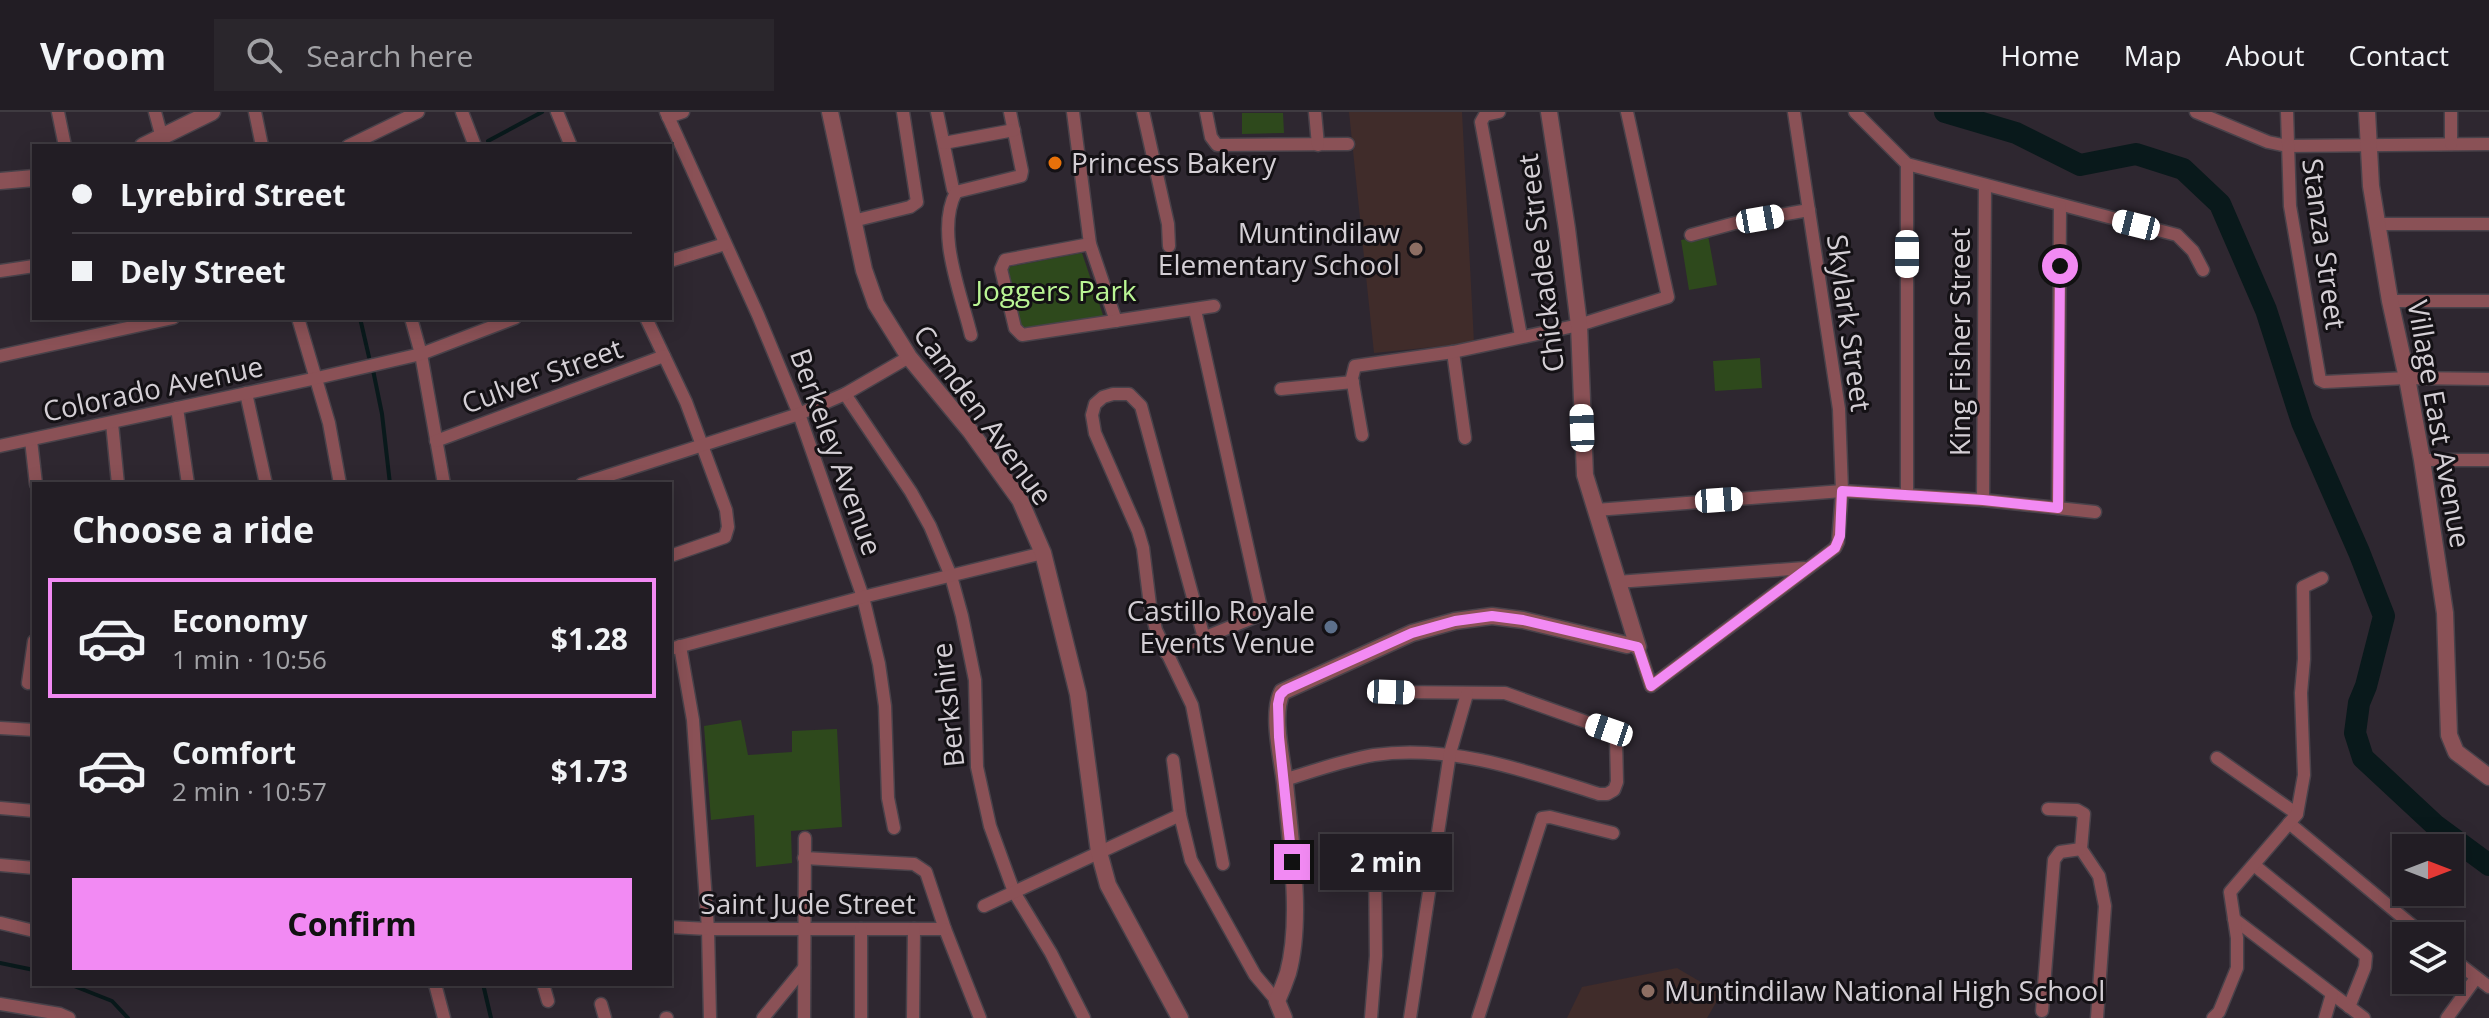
<!DOCTYPE html>
<html lang="en">
<head>
<meta charset="utf-8">
<style>
  :root { --surface:#221d24; --page:#2a262c; --text:#f1f3f6; --muted:#a2a2a6; --line:#3f3b41; --accent:#f28af3 }
  body { margin:0; font-family:"Open Sans",sans-serif; background:var(--page); color:var(--text); height:100vh; display:flex; flex-direction:column; font-size:30px; white-space:nowrap }
  * { box-sizing:border-box; margin:0 }
  p { font-size:26px; color:var(--muted) }
  .icon { flex:none; width:44px; height:44px; fill:none; stroke:currentColor; stroke-width:2; stroke-linecap:round; stroke-linejoin:round }
  .map { position:relative; flex:1; overflow:hidden }
  .sheet { position:absolute; left:32px; top:370px; width:640px; height:504px; display:flex; flex-direction:column; background:var(--surface); border-radius:0px; box-shadow:0 4px 20px #0003,0 0 0 2px var(--line) }
  .sheet>* { flex:none }
  .top-card { position:absolute; left:32px; top:32px; width:640px; height:176px; border-radius:0px; box-shadow:0 4px 20px #0003,0 0 0 2px var(--line); display:grid; align-content:center; height:176px; padding:0 40px; background:var(--surface) }
  .needle { width:52px; rotate:90deg }
  .controls { position:absolute; left:2392px; top:722px; display:grid; gap:16px }
  .controls a { display:grid; place-items:center; width:72px; height:72px; border-radius:0px; background:var(--surface); box-shadow:0 4px 20px #0003,0 0 0 2px var(--line); font-size:40px }
  .end { position:absolute; width:36px; height:36px; margin:-18px; border:10px solid #f28af3; background:#111; box-shadow:0 0 0 4px #111 }
  .from { border-radius:50% }
  .bubble { position:absolute; height:56px; border-radius:0px; background:var(--surface); box-shadow:0 4px 20px #0003,0 0 0 2px var(--line); font-size:26px; font-weight:700; line-height:56px; text-align:center }
  .car { position:absolute; width:24px; height:48px; margin:-24px -12px; border-radius:10px; box-shadow:0 0 6px 2px #0007; background:linear-gradient(#fff 24%,#345 0 40%,#fff 0 76%,#345 0 86%,#fff 0) }
  .top-card b { display:flex; align-items:center; gap:28px; height:76px; font-size:30px }
  .top-card b+b { border-top:2px solid var(--line) }
  .top-card i { width:20px; height:20px; background:var(--text) }
  ul { padding:0; list-style:none }
  li { display:flex; align-items:center; gap:24px; height:120px; margin:0 16px 12px; padding:0 24px; border:4px solid transparent; border-radius:0px }
  li div { flex:1 }
  li b { display:block; font-size:30px }
  li em { font-style:normal; font-weight:700 }
  li.on { border-color:var(--accent) }
  li>.icon { width:72px; height:72px; stroke-width:1.5 }
  h2 { padding:0 40px; font-size:36px; line-height:96px }
  .primary-button { display:flex; gap:16px; margin-top:auto; padding:16px 40px }
  .primary-button a { flex:1; height:92px; border-radius:0px; background:var(--accent); color:#111; font-size:32px; font-weight:700; line-height:92px; text-align:center }
  header { display:flex; align-items:center; gap:48px; box-sizing:border-box; height:112px; padding:0 40px; background:var(--surface); border-bottom:2px solid var(--line) }
  header strong { font-size:38px }
  nav { display:flex; gap:44px; margin-inline-start:auto; font-size:28px }
  .search { width:560px; height:72px; background:var(--page); display:flex; align-items:center; gap:20px; box-sizing:border-box; padding:0 28px; border-radius:0px; color:var(--muted); font-size:30px }
  .map>svg:first-child { display:block }
  .education { fill:#402c2a }
  .green { fill:#2e491c }
  .lines { fill:none; stroke-linecap:round; stroke-linejoin:round }
  .stream { stroke:#09191b; stroke-width:4 }
  .river { stroke:#09191b; stroke-width:22 }
  .minor-casing { stroke:#49424a; stroke-width:15 }
  .tertiary-casing { stroke:#49424a; stroke-width:19 }
  .minor { stroke:#8a5156; stroke-width:12 }
  .tertiary { stroke:#8a5156; stroke-width:16 }
  .route { stroke:#f28af3; stroke-width:10 }
  .food-dot { fill:#e8710a; stroke:#141115; stroke-width:3 }
  .education-dot { fill:#8d6e63; stroke:#141115; stroke-width:3 }
  .service-dot { fill:#5c6f8a; stroke:#141115; stroke-width:3 }
  .labels { text-anchor:middle; stroke-width:6; stroke-linejoin:round; paint-order:stroke }
  .poi-label { font-size:28px; fill:#d4cfd5; stroke:#141115; text-anchor:start }
  .street-label { font-size:28px; fill:#d4cfd5; stroke:#141115 }
  .park-label { font-size:28px; fill:#baf594; stroke:#141115 }
</style>
</head>
<body>
<header>
<strong>Vroom</strong>
<div class="search"><svg class="icon" aria-label="search" viewBox="0 0 24 24"><circle cx="10" cy="10" r="6"/><path d="M15 15l6 6"/></svg>Search here</div>
<nav><a>Home</a><a>Map</a><a>About</a><a>Contact</a></nav>
</header>
<div class="map">
<svg width="2489" height="906" viewBox="0 0 2489 906">
  <rect width="100%" height="100%" fill="#2e2730"/>
  <!-- education -->
  <g class="education">
    <polygon points="1349,0 1462,0 1474,231 1374,241"/>
    <polygon points="1677,856 1721,882 1707,906 1567,906 1582,875"/>
  </g>
  <!-- green -->
  <g class="green">
    <polygon points="1242,1 1283,1 1284,21 1242,22"/>
    <polygon points="1708,123 1717,173 1689,178 1681,128"/>
    <polygon points="1082,141 1104,206 1021,217 1008,155"/>
    <polygon points="1760,246 1762,276 1715,279 1713,249"/>
    <polygon points="741,608 748,643 792,640 792,619 837,617 842,715 791,719 792,751 756,755 754,703 711,708 704,614"/>
  </g>
  <g class="lines">
    <!-- stream -->
    <g class="stream">
      <polyline points="488,29 542,0"/>
      <polyline points="360,206 369,245"/>
      <polyline points="373,258 382,302 390,372"/>
      <polyline points="0,851 34,858"/>
      <polyline points="69,872 112,889 128,906"/>
      <polyline points="483,872 491,906"/>
    </g>
    <!-- river -->
    <polyline class="river" points="1945,0 2016,21 2080,53 2136,42 2183,57 2220,92 2266,198 2302,310 2359,440 2384,504 2366,574 2359,591 2355,621 2363,646 2435,713 2489,753"/>
    <defs>
      <g id="minor">
        <polyline points="58,0 65,34"/>
        <polyline points="155,0 162,26"/>
        <polyline points="255,0 262,34"/>
        <polyline points="462,0 475,34"/>
        <polyline points="557,0 571,34"/>
        <polyline points="666,0 758,203 799,302 863,485 879,552 885,594 888,686 894,716"/>
        <polyline points="937,0 953,77 956,80 1021,64 1022,59 1010,0"/>
        <polyline points="1073,0 1090,132 1116,209"/>
        <polyline points="1143,0 1168,112 1169,134"/>
        <polyline points="1206,0 1211,25 1217,33 1348,32"/>
        <polyline points="1315,0 1318,33"/>
        <polyline points="1499,0 1485,3 1481,10 1521,224"/>
        <polyline points="1855,0 1907,52 2177,123 2193,139 2203,158"/>
        <polyline points="2196,0 2268,30 2287,34 2489,32"/>
        <polyline points="2287,0 2290,94 2320,268 2324,270 2407,266 2489,267"/>
        <polyline points="2451,0 2451,32"/>
        <polyline points="668,5 683,0"/>
        <polyline points="944,31 1014,18"/>
        <polyline points="348,34 418,0"/>
        <polyline points="1907,52 1907,382"/>
        <path d="M956 80C935 120 961 181 971 223"/>
        <polyline points="853,109 910,95 917,90 903,0"/>
        <polyline points="2377,112 2489,112"/>
        <polyline points="1691,123 1735,111 1809,98"/>
        <polyline points="1090,132 1005,148 1001,157 1015,216 1022,223 1214,194"/>
        <polyline points="670,149 725,132"/>
        <polyline points="0,159 34,154"/>
        <polyline points="2390,189 2489,189"/>
        <polyline points="298,206 329,311 340,372"/>
        <polyline points="411,206 421,242 444,372"/>
        <polyline points="646,206 686,290 726,398 728,415 725,425 670,444"/>
        <polyline points="1453,240 1465,326"/>
        <polyline points="0,244 173,206"/>
        <polyline points="1281,277 1353,270"/>
        <polyline points="246,281 266,372"/>
        <polyline points="845,282 911,380 930,414 951,464 962,504 975,568 977,655 990,714 1014,780 1051,841 1084,906"/>
        <polyline points="177,296 188,372"/>
        <polyline points="112,311 118,372"/>
        <polyline points="1362,323 1352,266 1355,254 1453,240 1579,213 1668,185 1627,0"/>
        <polyline points="31,328 36,372"/>
        <polyline points="436,329 664,244"/>
        <polyline points="0,334 317,266 421,242 515,206"/>
        <polyline points="2422,348 2489,348"/>
        <polyline points="582,372 799,302 845,282 909,245"/>
        <polyline points="1983,388 1985,73"/>
        <polyline points="2058,396 2060,94"/>
        <polyline points="1596,398 1842,379 1983,388 2095,400"/>
        <polyline points="1617,470 1805,456"/>
        <polyline points="1204,526 1141,294 1129,282 1113,282 1103,285 1095,292 1092,303 1095,321 1138,419 1143,436 1150,493 1156,518 1192,593 1223,752"/>
        <polyline points="680,534 693,608 708,817 710,906"/>
        <polyline points="1633,534 1638,535 1651,574 1835,436 1838,430 1842,379 1839,297 1794,0"/>
        <polyline points="670,537 863,485 1043,441"/>
        <polyline points="1166,541 1255,505 1261,496 1195,198"/>
        <polyline points="28,571 34,529"/>
        <polyline points="0,616 34,618"/>
        <polyline points="2217,646 2297,702"/>
        <polyline points="1173,648 1180,703 1191,748 1255,863 1277,889"/>
        <path d="M1284 668C1314 659 1344 648 1374 643 1451 632 1527 659 1599 682H1607L1614 678 1617 670 1616 627 1609 618 1505 581 1391 580"/>
        <polyline points="0,696 34,699"/>
        <polyline points="2048,697 2077,698 2084,702 2081,737 2099,764 2105,794 2097,906"/>
        <polyline points="2289,711 2425,824"/>
        <polyline points="804,746 914,752 926,760 945,817 980,906"/>
        <polyline points="0,753 34,756"/>
        <polyline points="2254,753 2366,844 2365,855 2349,895"/>
        <polyline points="984,794 1180,703"/>
        <polyline points="2234,807 2364,906"/>
        <polyline points="1,811 34,819"/>
        <polyline points="670,815 708,817 945,817"/>
        <polyline points="2450,845 2489,875"/>
        <polyline points="435,872 444,906"/>
        <polyline points="543,872 548,889"/>
        <polyline points="0,892 60,902 69,906"/>
        <polyline points="601,892 605,906"/>
        <polyline points="2042,899 2054,748 2060,740 2081,737"/>
        <polyline points="666,906 667,906"/>
        <polyline points="763,906 804,856"/>
        <polyline points="804,906 805,726"/>
        <polyline points="861,906 861,817"/>
        <polyline points="913,906 914,817"/>
        <polyline points="1371,906 1376,844 1375,745"/>
        <polyline points="1410,906 1450,641 1467,582"/>
        <polyline points="1478,906 1542,706 1550,705 1613,721"/>
        <polyline points="2213,906 2219,900 2237,856 2237,826 2230,780 2297,702 2304,663 2301,581 2304,547 2303,475 2322,466"/>
        <polyline points="2325,906 2332,882"/>
        <polyline points="2447,906 2476,866"/>
      </g>
      <g id="tertiary">
        <polyline points="830,0 864,158 876,192 909,245 971,320 1020,388 1043,441 1078,582 1099,740 1108,773 1180,906"/>
        <polyline points="1549,0 1567,117 1579,213 1585,363 1638,535"/>
        <polyline points="2367,0 2371,74 2390,189 2407,266 2422,348 2445,501 2449,623 2456,640 2489,665"/>
        <polyline points="143,34 212,0"/>
        <polyline points="0,69 34,66"/>
        <path d="M1284 906 1277 889C1281 880 1285 870 1288 861 1303 806 1290 727 1285 671 1282 646 1271 603 1282 580L1412 521 1455 509 1492 504 1523 508 1627 533"/>
      </g>
    </defs>
    <!-- minor casing -->
    <use href="#minor" class="minor-casing"/>
    <!-- tertiary casing -->
    <use href="#tertiary" class="tertiary-casing"/>
    <!-- minor -->
    <use href="#minor" class="minor"/>
    <!-- tertiary -->
    <use href="#tertiary" class="tertiary"/>
  </g>
  <g class="lines">
    <!-- route -->
    <polyline class="route" points="1292,750 1279,625 1278,592 1280,583 1285,578 1412,521 1455,509 1492,504 1523,508 1638,535 1651,574 1835,436 1840,424 1842,379 1983,388 2058,396 2060,154"/>
  </g>
  <!-- markers -->
  <circle class="food-dot" cx="1055" cy="51" r="8"/>
  <g class="education-dot">
    <circle cx="1416" cy="137" r="8"/>
    <circle cx="1648" cy="879" r="8"/>
  </g>
  <circle class="service-dot" cx="1331" cy="515" r="8"/>
  <g class="labels">
    <!-- poi labels -->
    <g class="poi-label">
      <text x="1071" y="61">Princess Bakery</text>
      <text x="1400" y="131" text-anchor="end">Muntindilaw<tspan x="1400" dy="32">Elementary School</tspan></text>
      <text x="1315" y="509" text-anchor="end">Castillo Royale<tspan x="1315" dy="32">Events Venue</tspan></text>
      <text x="1664" y="889">Muntindilaw National High School</text>
    </g>
    <!-- street labels -->
    <g class="street-label">
      <text transform="translate(2324 132) rotate(82)" y="10">Stanza Street</text>
      <text transform="translate(1541 151) rotate(-97)" y="10">Chickadee Street</text>
      <text transform="translate(1849 211) rotate(82)" y="10">Skylark Street</text>
      <text transform="translate(1960 230) rotate(-90)" y="10">King Fisher Street</text>
      <text transform="translate(542 264) rotate(-20)" y="10">Culver Street</text>
      <text transform="translate(153 277) rotate(-12)" y="10">Colorado Avenue</text>
      <text transform="translate(983 303) rotate(54)" y="10">Camden Avenue</text>
      <text transform="translate(2439 312) rotate(80)" y="10">Village East Avenue</text>
      <text transform="translate(836 340) rotate(70)" y="10">Berkeley Avenue</text>
      <text transform="translate(948 593) rotate(-96)" y="10">Berkshire</text>
      <text x="808" y="802">Saint Jude Street</text>
    </g>
    <!-- park labels -->
    <g class="park-label">
      <text x="1056" y="189">Joggers Park</text>
    </g>
  </g>
</svg>
<div class="controls">
<a><svg class="needle" viewBox="-14 -14 28 28"><path d="M0-13l5 13h-10z" fill="#e53935"/><path d="M0 13l5-13h-10z" fill="#a2a2a6"/></svg></a>
<a><svg class="icon" aria-label="layers" viewBox="0 0 24 24"><path d="M12 4l9 5-9 5-9-5zM3 14l9 5 9-5"/></svg></a>
</div>
<i class="end from" style="left:2060px;top:154px"></i>
<i class="end" style="left:1292px;top:750px"></i>
<div class="bubble" style="left:1320px;top:722px;width:132px">2 min</div>
<i class="car" style="left:1760px;top:107px;rotate:80deg"></i>
<i class="car" style="left:2136px;top:113px;rotate:284deg"></i>
<i class="car" style="left:1907px;top:142px;rotate:180deg"></i>
<i class="car" style="left:1582px;top:316px;rotate:358deg"></i>
<i class="car" style="left:1719px;top:388px;rotate:86deg"></i>
<i class="car" style="left:1391px;top:580px;rotate:92deg"></i>
<i class="car" style="left:1609px;top:618px;rotate:289deg"></i>
<div class="top-card">
<b><i class="from"></i>Lyrebird Street</b>
<b><i></i>Dely Street</b>
</div>
<section class="sheet">
<h2>Choose a ride</h2>
<ul>
<li class="on"><svg class="icon" aria-label="car" viewBox="0 0 24 24"><path d="M5 17H2v-5l4-1 3-4h7l3 4 3 1v5h-3M9 17h6M6 11h13"/><circle cx="7" cy="17" r="2"/><circle cx="17" cy="17" r="2"/></svg><div><b>Economy</b><p>1 min · 10:56</p></div><em>$1.28</em></li>
<li><svg class="icon" aria-label="car" viewBox="0 0 24 24"><path d="M5 17H2v-5l4-1 3-4h7l3 4 3 1v5h-3M9 17h6M6 11h13"/><circle cx="7" cy="17" r="2"/><circle cx="17" cy="17" r="2"/></svg><div><b>Comfort</b><p>2 min · 10:57</p></div><em>$1.73</em></li>
</ul>
<div class="primary-button"><a>Confirm</a></div>
</section>
</div>
</body>
</html>
